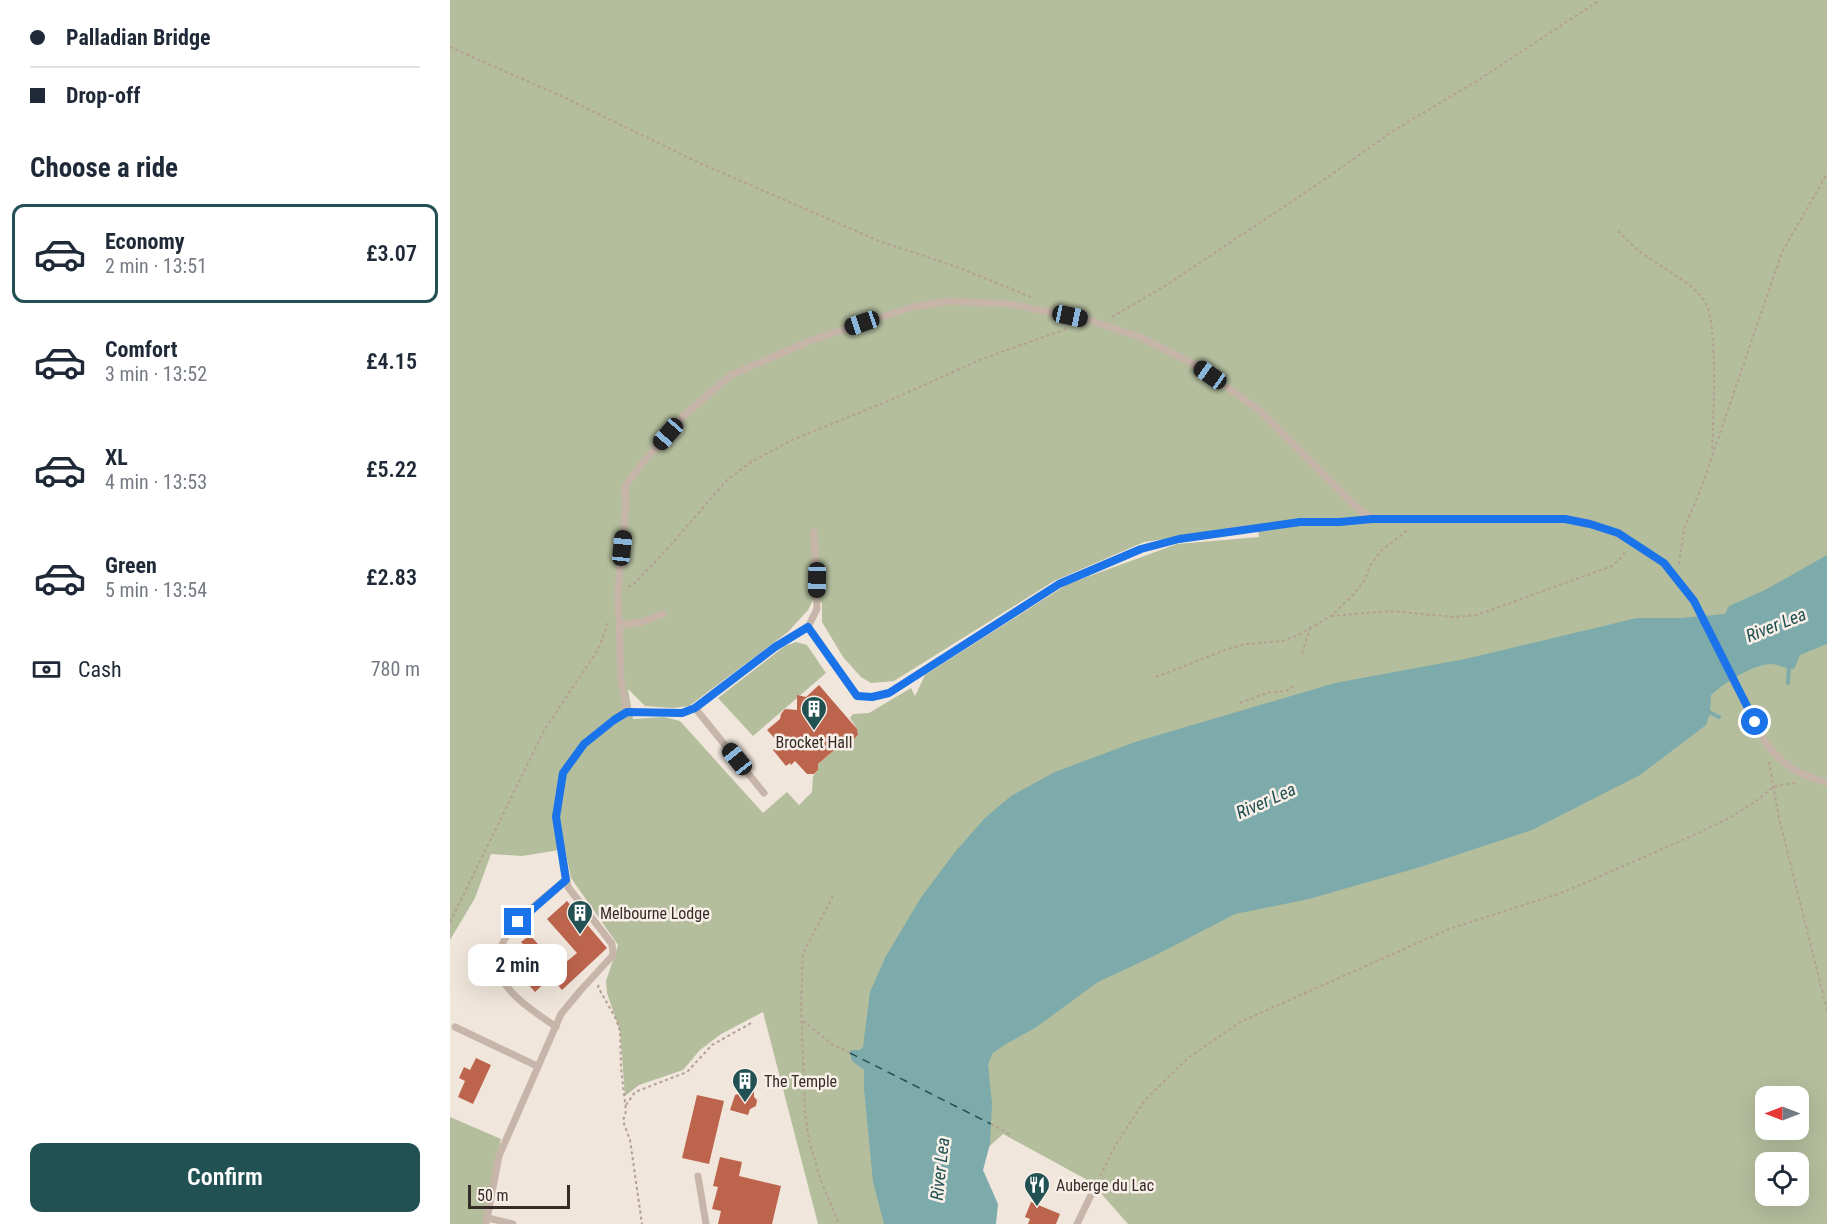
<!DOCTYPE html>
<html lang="en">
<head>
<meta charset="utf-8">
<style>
  :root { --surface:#fff; --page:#f6f6f7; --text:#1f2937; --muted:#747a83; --line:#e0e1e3; --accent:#215153 }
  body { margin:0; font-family:"Roboto Condensed",sans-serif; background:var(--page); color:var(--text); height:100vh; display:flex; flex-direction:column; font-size:22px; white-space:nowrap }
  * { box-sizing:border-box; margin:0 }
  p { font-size:20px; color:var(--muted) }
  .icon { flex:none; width:33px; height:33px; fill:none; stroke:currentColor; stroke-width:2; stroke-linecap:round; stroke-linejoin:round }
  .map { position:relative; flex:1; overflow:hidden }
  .sheet { display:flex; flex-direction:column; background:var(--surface); width:450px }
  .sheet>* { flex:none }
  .hud { display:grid; align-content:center; height:132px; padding:0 30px; background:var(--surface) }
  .needle { width:39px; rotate:270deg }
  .tools { position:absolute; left:1305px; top:1086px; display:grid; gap:12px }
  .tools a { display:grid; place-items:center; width:54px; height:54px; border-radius:12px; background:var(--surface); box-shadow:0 6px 24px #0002; font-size:30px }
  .scale { position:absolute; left:18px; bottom:15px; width:102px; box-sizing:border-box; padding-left:6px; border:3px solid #352c28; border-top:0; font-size:16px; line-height:21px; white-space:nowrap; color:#352c28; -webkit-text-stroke:4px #f8f0e8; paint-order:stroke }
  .end { position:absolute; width:27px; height:27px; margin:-14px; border:8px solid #1a73e8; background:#fff; box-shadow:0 0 0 3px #fff }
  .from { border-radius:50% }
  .bubble { position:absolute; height:42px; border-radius:12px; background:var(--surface); box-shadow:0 6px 24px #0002; font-size:20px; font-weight:600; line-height:42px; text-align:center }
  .car { position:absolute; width:18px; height:36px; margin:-18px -9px; border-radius:8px; box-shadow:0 0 4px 2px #0007; background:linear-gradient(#222 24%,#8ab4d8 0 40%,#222 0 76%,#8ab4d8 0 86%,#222 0) }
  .hud b { display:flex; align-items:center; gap:21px; height:57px; font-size:22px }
  .hud b+b { border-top:2px solid var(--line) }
  .hud i { width:15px; height:15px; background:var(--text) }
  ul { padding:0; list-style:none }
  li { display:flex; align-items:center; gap:18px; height:99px; margin:0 12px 9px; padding:0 18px; border:3px solid transparent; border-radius:12px }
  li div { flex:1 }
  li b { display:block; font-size:22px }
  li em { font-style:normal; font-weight:600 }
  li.selected { border-color:var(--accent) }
  li>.icon { width:54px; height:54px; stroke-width:1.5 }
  h2 { padding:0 30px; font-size:27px; line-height:72px }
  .pay { display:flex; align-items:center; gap:15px; height:66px; padding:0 30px; font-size:22px }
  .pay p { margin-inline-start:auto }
  .action { display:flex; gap:12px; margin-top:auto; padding:12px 30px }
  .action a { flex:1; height:69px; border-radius:12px; background:var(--accent); color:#fff; font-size:24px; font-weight:600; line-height:69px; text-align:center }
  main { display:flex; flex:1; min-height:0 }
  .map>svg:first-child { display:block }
  .green { fill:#b4be9d; fill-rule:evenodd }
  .water { fill:#7dabab }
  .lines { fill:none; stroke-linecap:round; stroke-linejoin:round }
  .stream { stroke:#7dabab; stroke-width:4 }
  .ferry { stroke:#215153; stroke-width:1.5; stroke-dasharray:8 6; stroke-linecap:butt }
  .building { fill:#bd644d }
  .path { stroke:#b39f93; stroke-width:2; stroke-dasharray:3 3; stroke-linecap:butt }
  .lane { stroke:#c7b5a9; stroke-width:7 }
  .route { stroke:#1a73e8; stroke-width:8 }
  .labels { text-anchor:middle; stroke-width:5; stroke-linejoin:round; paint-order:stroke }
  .poi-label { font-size:16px; fill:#352c28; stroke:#f8f0e8; text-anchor:start }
  .water-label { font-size:18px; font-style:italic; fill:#215153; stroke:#f8f0e8 }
</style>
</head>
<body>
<main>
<section class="sheet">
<div class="hud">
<b><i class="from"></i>Palladian Bridge</b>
<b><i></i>Drop-off</b>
</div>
<h2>Choose a ride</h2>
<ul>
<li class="selected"><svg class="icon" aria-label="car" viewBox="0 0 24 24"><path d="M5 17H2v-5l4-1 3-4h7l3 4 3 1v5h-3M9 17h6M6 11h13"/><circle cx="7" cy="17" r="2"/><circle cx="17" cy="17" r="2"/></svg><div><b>Economy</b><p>2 min · 13:51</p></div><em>£3.07</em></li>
<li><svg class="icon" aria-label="car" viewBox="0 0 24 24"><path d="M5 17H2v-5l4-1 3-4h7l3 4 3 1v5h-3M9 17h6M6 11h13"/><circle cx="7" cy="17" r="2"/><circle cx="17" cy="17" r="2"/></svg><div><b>Comfort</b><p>3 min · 13:52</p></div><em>£4.15</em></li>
<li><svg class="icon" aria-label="car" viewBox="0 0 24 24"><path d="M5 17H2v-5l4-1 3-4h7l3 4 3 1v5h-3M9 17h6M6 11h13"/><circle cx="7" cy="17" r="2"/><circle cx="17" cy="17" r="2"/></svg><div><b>XL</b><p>4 min · 13:53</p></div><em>£5.22</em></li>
<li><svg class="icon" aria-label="car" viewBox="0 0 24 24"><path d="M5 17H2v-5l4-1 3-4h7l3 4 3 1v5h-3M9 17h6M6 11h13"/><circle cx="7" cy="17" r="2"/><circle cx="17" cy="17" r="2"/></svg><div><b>Green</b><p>5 min · 13:54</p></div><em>£2.83</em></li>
</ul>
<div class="pay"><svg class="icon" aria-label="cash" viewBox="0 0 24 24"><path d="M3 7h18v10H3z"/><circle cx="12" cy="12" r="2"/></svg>Cash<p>780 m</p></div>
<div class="action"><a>Confirm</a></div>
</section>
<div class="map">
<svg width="1377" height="1224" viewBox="0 0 1377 1224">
  <rect width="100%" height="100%" fill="#f0e6dc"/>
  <!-- green -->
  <g class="green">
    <path d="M0 0H1377V1224H678L641 1182 553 1134 453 1224H368L313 1012 271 1034 250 1050 233 1070 189 1085 175 1096 170 1031 157 993 156 981 168 945 121 878 115 849 72 856 41 854 25 898 0 940ZM807 525 809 537 727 544 618 584 475 675 465 696 461 688 419 713 403 714 400 718 407 729 408 735 403 740 397 739 368 764V770L363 776 362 792 349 805 337 792 313 813 230 721 214 717 183 719 178 689 195 706 223 708 239 706 338 632 358 610 363 600 372 603V622L393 657 411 677 421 683 444 681 604 581 694 542ZM1316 1096H1348V1130H1316ZM1316 1162H1348V1196H1316Z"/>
    <polygon points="346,642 357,645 376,673 303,736 268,698 335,646"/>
    <polygon points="0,1117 51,1139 33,1224 0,1224"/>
  </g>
  <!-- water -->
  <path class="water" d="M1377 555V644L1350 655 1344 669C1336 669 1328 664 1320 664 1302 665 1274 683 1261 695L1260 713 1256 725 1190 775 1082 830 967 868 859 899 785 914 708 954 648 982 585 1028 556 1044 543 1053 538 1064 542 1104 540 1144 533 1170 548 1204 546 1224H434L423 1182 414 1089V1070L402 1061 400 1053 401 1050H410L413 1047 420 992 436 956 470 899 505 852 535 818 561 796 605 772 685 742 885 683 1015 659 1187 618H1231L1275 614 1279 606 1315 590Z"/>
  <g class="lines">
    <!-- stream -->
    <g class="stream">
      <polyline points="1338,683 1339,666"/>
      <polyline points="1257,711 1269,717"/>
    </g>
    <!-- ferry -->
    <polyline class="ferry" points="400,1053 541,1124"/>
  </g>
  <!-- building -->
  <g class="building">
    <polygon points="369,685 407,729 408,735 403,740 397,739 368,764 368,770 364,774 357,774 345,761 341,765 340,763 336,766 323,750 330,744 317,730 330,719 331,714 335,709 347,710 347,695 356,697"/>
    <polygon points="117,901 157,948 112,990 101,977 85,992 65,969 82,955 71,942 80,935 109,968 127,953 97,919"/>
    <polygon points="26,1058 41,1065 23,1104 8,1097 15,1081 9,1078 14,1067 20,1070"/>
    <polygon points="293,1089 304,1092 304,1097 307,1100 306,1106 300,1109 298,1115 280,1110 285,1095 291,1093"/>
    <polygon points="247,1095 274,1101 259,1164 232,1158"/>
    <polygon points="270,1157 292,1162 289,1176 331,1186 322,1224 268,1224 271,1211 262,1209 268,1187 263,1186"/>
    <polygon points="581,1202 610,1214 606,1224 578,1224 580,1219 575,1217"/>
  </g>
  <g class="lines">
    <!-- path -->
    <g class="path">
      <polyline points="0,47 120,100 245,161 429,241 507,267 581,297"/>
      <path d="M1168 231C1174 237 1181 244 1188 250 1208 266 1238 279 1254 300 1269 321 1263 421 1262 451"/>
      <polyline points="662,317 715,286 865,186 943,131 1030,79 1150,0"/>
      <polyline points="1229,564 1234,529 1252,486 1332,252 1377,174"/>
      <polyline points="178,587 183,585 219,547 277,480 301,462 342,440 443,399 532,359 619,328"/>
      <polyline points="881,616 941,611 1004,617 1027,615 1162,566 1172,557 1176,550"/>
      <polyline points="852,653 860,628"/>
      <polyline points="706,677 778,649 795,644 833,641 848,635 881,616 904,594 914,581 921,564 931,551 959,529"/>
      <polyline points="790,703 820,692 836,691 846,685"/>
      <polyline points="1319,762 1329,818 1377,1010"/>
      <polyline points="383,896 353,953 351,1003 355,1113 359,1140 370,1178 389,1224"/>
      <polyline points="0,922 95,729 148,650 158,623"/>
      <polyline points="149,985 148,987 166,1019 170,1031 171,1068 176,1111 173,1121 180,1140 192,1224"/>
      <polyline points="353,1021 382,1044 400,1053"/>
      <polyline points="176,1105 185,1092 237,1072 262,1045 303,1022"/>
      <polyline points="541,1124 561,1135"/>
      <polyline points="645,1187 665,1146 695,1100 738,1058 790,1022 999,929 1111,893 1144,879 1244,835 1279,818 1305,802 1324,786 1345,783"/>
    </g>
    <!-- lane -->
    <g class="lane">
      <polyline points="169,625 192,622 213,614"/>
      <polyline points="358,627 367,609 364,532"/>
      <polyline points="245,708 314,793"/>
      <path d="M177 712 232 713 245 708 325 647 358 627 407 696 422 697 439 693 610 584 691 549 729 539 850 522H890L922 519H1115L1140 523 1168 533 1214 563 1244 601 1315 742C1335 767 1346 773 1377 783"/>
      <polyline points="5,1027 87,1066"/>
      <path d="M106 1027C88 1014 61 998 51 977 34 939 90 901 116 880"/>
      <polyline points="248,1176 256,1224"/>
      <polyline points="38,1218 63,1224"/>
      <polyline points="36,1224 49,1156 111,1014 130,991 163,955 162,944 118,887 106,817 113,773 134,744 164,720 177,712 171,681 168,591 176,504 175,487 190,466 232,417 281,375 362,340 463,307 499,301 560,304 639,320 690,337 744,364 808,409 904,505 922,519"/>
      <polyline points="627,1224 641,1195"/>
    </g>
  </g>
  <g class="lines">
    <!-- route -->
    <polyline class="route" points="68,922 116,880 106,817 113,773 134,744 164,720 177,712 232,713 245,708 325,647 358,627 407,696 422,697 439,693 609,584 691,549 729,539 850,522 890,522 922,519 1115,519 1140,524 1168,533 1214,563 1244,601 1305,722"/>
  </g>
  <!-- icons -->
  <defs>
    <symbol id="building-pin" viewBox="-11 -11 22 30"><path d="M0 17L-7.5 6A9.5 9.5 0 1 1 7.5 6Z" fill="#215153" stroke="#f8f0e8"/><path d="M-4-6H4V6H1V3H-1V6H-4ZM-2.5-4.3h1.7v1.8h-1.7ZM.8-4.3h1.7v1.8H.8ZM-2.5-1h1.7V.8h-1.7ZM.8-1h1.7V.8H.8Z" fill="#fff"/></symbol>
    <symbol id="restaurant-pin" viewBox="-11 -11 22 30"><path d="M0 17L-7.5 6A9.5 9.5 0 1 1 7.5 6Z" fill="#215153" stroke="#f8f0e8"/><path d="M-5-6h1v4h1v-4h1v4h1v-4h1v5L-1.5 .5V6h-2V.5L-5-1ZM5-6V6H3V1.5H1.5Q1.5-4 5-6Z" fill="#fff"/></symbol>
  </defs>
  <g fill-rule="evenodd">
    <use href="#building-pin" x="349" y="694" width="30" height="40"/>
    <use href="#building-pin" x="115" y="898" width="30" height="40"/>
    <use href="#building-pin" x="280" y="1066" width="30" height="40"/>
    <use href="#restaurant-pin" x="572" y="1170" width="30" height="40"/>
  </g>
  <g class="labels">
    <!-- poi labels -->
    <g class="poi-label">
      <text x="364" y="748" text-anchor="middle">Brocket Hall</text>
      <text x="150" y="919">Melbourne Lodge</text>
      <text x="314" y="1087">The Temple</text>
      <text x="606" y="1191">Auberge du Lac</text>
    </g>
    <!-- water labels -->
    <g class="water-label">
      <text transform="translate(1326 625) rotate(-22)" y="6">River Lea</text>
      <text transform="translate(816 801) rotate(-24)" y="6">River Lea</text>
      <text transform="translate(490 1169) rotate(-84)" y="6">River Lea</text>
    </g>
  </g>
</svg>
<div class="tools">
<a><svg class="needle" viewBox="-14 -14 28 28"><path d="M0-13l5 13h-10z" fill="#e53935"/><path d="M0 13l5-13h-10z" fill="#747a83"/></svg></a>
<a><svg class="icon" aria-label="locate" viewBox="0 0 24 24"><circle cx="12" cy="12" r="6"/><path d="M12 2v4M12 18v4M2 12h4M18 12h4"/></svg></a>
</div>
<div class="scale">50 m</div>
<i class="end from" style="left:1305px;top:722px"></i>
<i class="end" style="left:68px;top:922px"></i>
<div class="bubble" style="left:18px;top:944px;width:99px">2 min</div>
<i class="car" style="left:620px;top:316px;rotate:102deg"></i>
<i class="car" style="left:412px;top:323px;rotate:251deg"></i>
<i class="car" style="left:760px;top:375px;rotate:305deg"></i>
<i class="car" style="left:218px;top:434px;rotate:221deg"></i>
<i class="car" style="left:172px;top:548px;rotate:6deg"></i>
<i class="car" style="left:367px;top:580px;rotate:181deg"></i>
<i class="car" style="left:287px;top:759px;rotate:321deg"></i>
</div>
</main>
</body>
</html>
